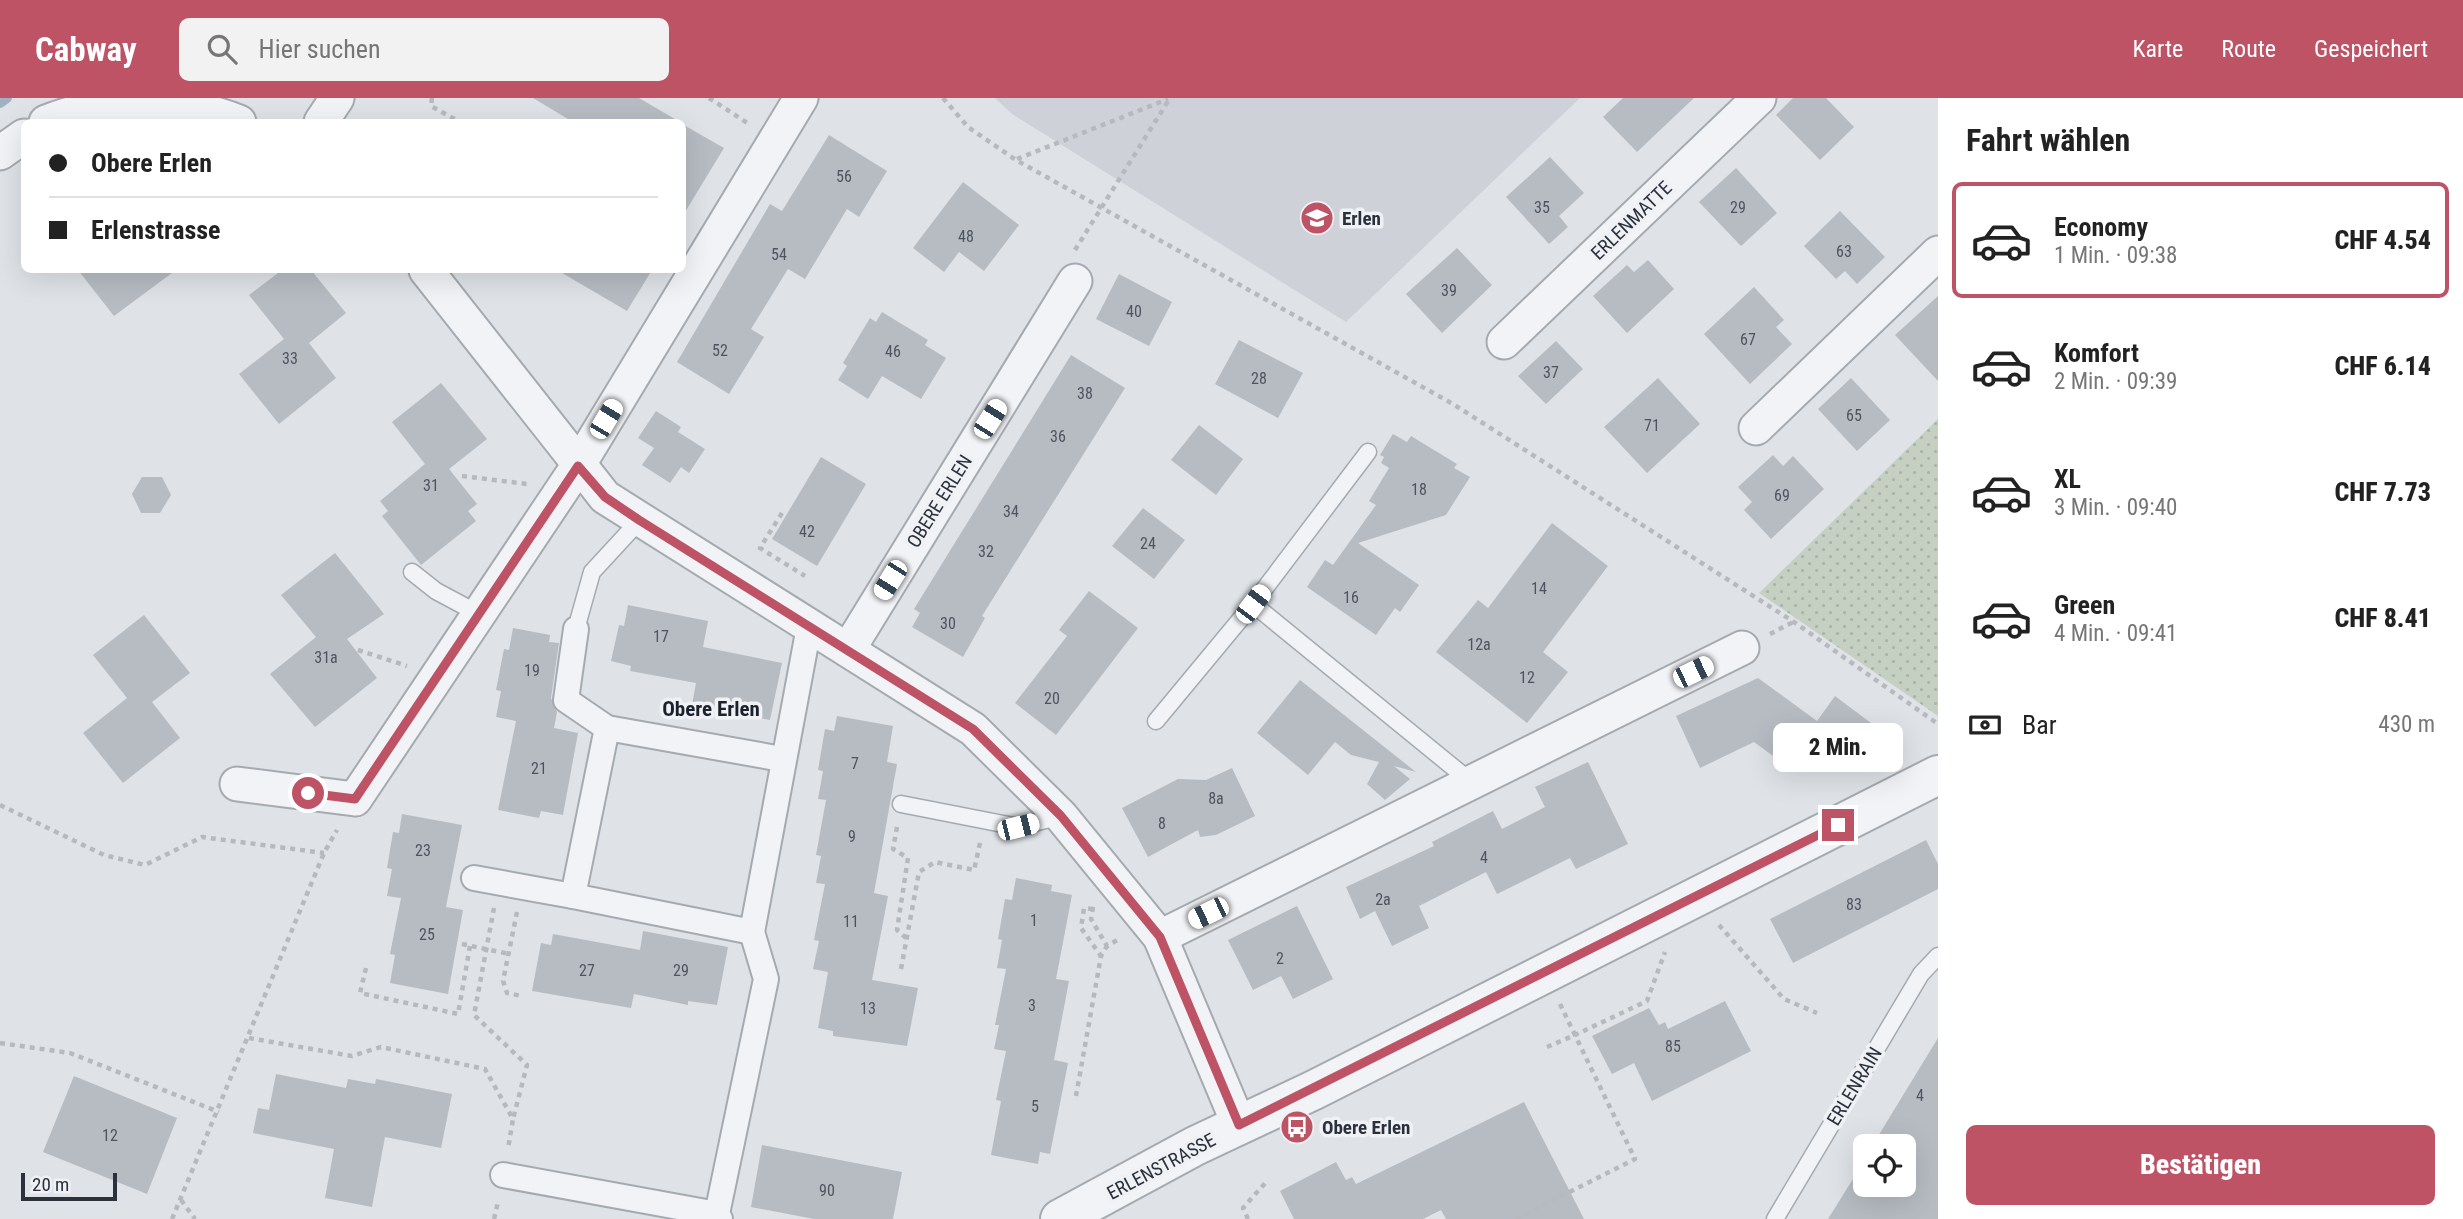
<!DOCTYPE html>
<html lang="de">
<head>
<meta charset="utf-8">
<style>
  :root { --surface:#fff; --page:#f2f2f2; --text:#222; --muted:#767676; --line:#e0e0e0; --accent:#be5366 }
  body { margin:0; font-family:"Roboto Condensed",sans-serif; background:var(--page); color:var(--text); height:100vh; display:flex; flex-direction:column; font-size:26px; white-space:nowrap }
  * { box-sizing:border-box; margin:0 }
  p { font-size:23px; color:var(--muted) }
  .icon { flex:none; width:38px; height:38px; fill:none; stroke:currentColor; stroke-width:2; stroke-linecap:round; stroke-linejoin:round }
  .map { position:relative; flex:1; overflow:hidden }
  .side { display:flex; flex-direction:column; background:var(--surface); width:525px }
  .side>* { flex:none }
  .guide { position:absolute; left:21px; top:21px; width:665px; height:154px; border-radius:10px; box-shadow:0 7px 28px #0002; display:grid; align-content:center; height:154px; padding:0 28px; background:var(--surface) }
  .tools { position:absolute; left:1853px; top:1036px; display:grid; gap:14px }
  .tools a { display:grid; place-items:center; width:63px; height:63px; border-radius:10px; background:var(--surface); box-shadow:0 7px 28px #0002; font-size:35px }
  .scale { position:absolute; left:21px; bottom:18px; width:96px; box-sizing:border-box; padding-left:7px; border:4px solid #2a313c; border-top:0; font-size:19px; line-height:24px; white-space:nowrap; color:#2a313c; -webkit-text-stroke:5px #eff1f5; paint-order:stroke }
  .end { position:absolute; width:32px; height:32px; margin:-16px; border:9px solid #be5366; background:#fff; box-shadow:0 0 0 4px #fff }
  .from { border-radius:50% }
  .bubble { position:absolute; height:49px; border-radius:10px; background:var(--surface); box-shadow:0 7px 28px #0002; font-size:23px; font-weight:800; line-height:49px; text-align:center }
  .car { position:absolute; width:21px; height:42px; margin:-21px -10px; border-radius:9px; box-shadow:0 0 5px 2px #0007; background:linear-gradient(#fff 24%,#345 0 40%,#fff 0 76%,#345 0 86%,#fff 0) }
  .guide b { display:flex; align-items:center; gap:24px; height:66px; font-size:26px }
  .guide b+b { border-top:2px solid var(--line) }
  .guide i { width:18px; height:18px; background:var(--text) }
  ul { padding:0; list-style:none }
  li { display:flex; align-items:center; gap:21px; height:116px; margin:0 14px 10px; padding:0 14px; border:4px solid transparent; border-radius:10px }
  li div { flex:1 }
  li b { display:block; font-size:26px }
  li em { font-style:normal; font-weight:800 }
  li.active { border-color:var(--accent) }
  li>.icon { width:63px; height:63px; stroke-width:1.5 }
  h2 { padding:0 28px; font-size:32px; line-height:84px }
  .pay { display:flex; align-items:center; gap:18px; height:77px; padding:0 28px; font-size:26px }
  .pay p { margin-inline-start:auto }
  .cta { display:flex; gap:14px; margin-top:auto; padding:14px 28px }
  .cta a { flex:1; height:80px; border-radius:10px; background:var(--accent); color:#fff; font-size:28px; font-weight:800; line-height:80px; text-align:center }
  header { display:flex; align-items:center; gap:42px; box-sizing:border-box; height:98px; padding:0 35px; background:var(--accent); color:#fff }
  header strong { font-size:33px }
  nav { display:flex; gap:38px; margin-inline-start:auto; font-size:24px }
  .search { width:490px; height:63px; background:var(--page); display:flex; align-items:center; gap:18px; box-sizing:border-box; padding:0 24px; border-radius:10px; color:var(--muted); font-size:26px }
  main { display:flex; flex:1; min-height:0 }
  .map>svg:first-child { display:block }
  .built { fill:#ced2d8 }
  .grass { fill:url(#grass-dots) }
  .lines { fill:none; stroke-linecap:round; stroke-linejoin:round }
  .stream { stroke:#9fb1c3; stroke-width:10 }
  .building { fill:#b7bcc3 }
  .service-casing { stroke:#a5aab0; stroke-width:19 }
  .pedestrian-casing { stroke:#a5aab0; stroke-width:28 }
  .minor-casing { stroke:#a5aab0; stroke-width:37 }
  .tertiary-casing { stroke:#a5aab0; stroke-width:42 }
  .path { stroke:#b6b9be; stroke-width:4.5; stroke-dasharray:5 5; stroke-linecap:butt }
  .service { stroke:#f2f3f6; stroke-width:16 }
  .pedestrian { stroke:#f2f3f6; stroke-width:24 }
  .minor { stroke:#f2f3f6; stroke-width:33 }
  .tertiary { stroke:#f2f3f6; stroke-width:38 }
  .route { stroke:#be5366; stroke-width:9 }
  .labels { text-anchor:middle; stroke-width:7; stroke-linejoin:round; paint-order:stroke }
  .number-label { font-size:16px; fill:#4d545e }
  .poi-label { font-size:19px; font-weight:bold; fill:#2a313c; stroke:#eff1f5; text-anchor:start }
  .street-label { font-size:19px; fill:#2a313c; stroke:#eff1f5 }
  .neighbourhood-label { font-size:21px; font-weight:bold; fill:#1c222d; stroke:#eff1f5 }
</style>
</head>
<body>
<header>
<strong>Cabway</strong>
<div class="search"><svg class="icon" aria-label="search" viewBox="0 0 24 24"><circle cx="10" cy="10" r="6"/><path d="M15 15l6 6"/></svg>Hier suchen</div>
<nav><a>Karte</a><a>Route</a><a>Gespeichert</a></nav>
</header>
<main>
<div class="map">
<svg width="1938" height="1121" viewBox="0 0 1938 1121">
  <defs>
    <pattern id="grass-dots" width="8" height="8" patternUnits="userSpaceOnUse" patternTransform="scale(1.75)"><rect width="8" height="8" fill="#c6d0c2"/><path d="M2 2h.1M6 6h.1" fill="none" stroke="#aab3a8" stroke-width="1.8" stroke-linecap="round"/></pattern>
  </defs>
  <rect width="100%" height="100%" fill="#dfe3e7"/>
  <!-- built -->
  <polygon class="built" points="995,0 1580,0 1346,224 1012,16"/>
  <!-- grass -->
  <polygon class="grass" points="1938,321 1938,618 1759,495"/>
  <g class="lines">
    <!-- stream -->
    <polyline class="stream" points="0,5 7,0"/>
  </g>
  <!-- building -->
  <g class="building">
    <polygon points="533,0 639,0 680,24 573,24"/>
    <polygon points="1623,0 1694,0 1637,54 1603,19"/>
    <polygon points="1793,0 1826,0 1854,29 1820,62 1776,17"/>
    <polygon points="682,26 724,50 682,119"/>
    <polygon points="829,37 887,73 859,119 847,111 805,181 788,171 751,231 764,239 729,296 677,264 770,106 782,113"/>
    <polygon points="1550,59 1584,95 1559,118 1568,129 1549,146 1506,99"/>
    <polygon points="1736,70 1777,115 1741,148 1699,104"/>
    <polygon points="963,84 1019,127 984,173 959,154 944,174 913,150"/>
    <polygon points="1840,113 1885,159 1857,186 1845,173 1836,181 1804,148"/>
    <polygon points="1457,150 1492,187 1442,235 1406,196"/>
    <polygon points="1648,162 1674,191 1627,235 1593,198 1627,167 1634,174"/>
    <polygon points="78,172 176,172 114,218"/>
    <polygon points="282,172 311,172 346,215 309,245 336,280 279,326 239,276 284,241 249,197"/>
    <polygon points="557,172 652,172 627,213"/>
    <polygon points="1119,176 1172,204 1149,248 1096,221"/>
    <polygon points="1754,189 1784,222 1776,229 1792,246 1750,286 1704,236"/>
    <polygon points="1938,198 1938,283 1895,237"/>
    <polygon points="882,214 928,242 925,247 946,260 921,301 882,278 868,301 838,282 847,268 843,265 870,220 876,224"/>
    <polygon points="1239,242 1303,275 1278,320 1215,286"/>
    <polygon points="1556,243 1583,271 1546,306 1518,278"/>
    <polygon points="1071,257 1125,290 982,518 985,520 963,559 912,529 920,515 914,511"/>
    <polygon points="1658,280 1700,326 1647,375 1604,329"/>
    <polygon points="1851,280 1890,322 1857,353 1818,311"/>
    <polygon points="441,285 487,341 449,371 477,406 468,413 476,423 421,467 382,418 388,413 380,403 425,366 392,324"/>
    <polygon points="656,313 681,329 678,334 705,351 689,375 681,369 670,385 642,367 654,350 638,340"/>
    <polygon points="1199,327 1243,361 1216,397 1171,362"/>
    <polygon points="1393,336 1407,344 1411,338 1457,366 1454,370 1470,379 1446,417 1358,445 1419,487 1400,514 1395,510 1376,537 1307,489 1325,462 1333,467 1376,407 1369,403 1389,370 1381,365 1384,359 1380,357"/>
    <polygon points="1773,357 1783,368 1793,358 1824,391 1771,441 1744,412 1752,404 1738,389"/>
    <polygon points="821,359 866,386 817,468 772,441"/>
    <polygon points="142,379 162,379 171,397 160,415 141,415 132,396"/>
    <polygon points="1143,410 1185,442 1154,481 1112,448"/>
    <polygon points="1552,425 1608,468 1543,554 1568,574 1527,625 1436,554 1478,502 1488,510"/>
    <polygon points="335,455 384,516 347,541 377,580 315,629 270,576 316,539 281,497"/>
    <polygon points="1089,493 1138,530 1056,637 1015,605 1067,538 1059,532"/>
    <polygon points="628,507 708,523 703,549 782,565 770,622 744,617 743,621 708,614 709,610 692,607 696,585 630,573 631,568 611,563 619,527 624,528"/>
    <polygon points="144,517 190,575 152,604 180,640 123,685 83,635 127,600 93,557"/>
    <polygon points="513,530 550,537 549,544 559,545 551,600 557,614 554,630 578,635 563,717 541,713 539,720 498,712 516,623 496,619 501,593 496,592 504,551 509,552"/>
    <polygon points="1758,580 1817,623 1835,598 1871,625 1848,656 1815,632 1788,669 1754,644 1700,670 1676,618"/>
    <polygon points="1300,582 1416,674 1394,668 1410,681 1385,702 1367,686 1379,664 1351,657 1335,644 1308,677 1257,635"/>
    <polygon points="837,618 893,628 887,664 897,666 874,795 888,798 872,882 918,890 907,948 833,938 833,933 818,930 828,874 813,871 819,843 814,842 825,786 816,785 821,758 816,757 826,702 818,701 823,673 818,672 825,631 834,633"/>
    <polygon points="1588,664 1628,746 1576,771 1570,760 1497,796 1486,774 1419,808 1429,830 1392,848 1375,813 1360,821 1346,789 1434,748 1432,744 1493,713 1502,731 1545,709 1535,689"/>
    <polygon points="1232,670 1255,718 1216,737 1200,739 1198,732 1148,759 1122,710 1178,681 1206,682"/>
    <polygon points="402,716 462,727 446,809 463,812 448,896 390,885 395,857 390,856 401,800 387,798 392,771 387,770 393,734 399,735"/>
    <polygon points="1926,742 1938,766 1938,791 1793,865 1770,821"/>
    <polygon points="1016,780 1052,787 1051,793 1072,797 1056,881 1069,883 1054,962 1068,965 1050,1056 1040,1054 1038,1066 991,1057 1001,1003 996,1002 1006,953 994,951 999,927 995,927 1006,871 997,870 1002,842 998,841 1005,801 1012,802"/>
    <polygon points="1297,808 1333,881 1293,901 1281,878 1253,892 1228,842"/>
    <polygon points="643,833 728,849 717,907 688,903 688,907 634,896 631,910 532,893 541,845 551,847 553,836 640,852"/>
    <polygon points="1725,903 1751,953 1652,1003 1634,965 1612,976 1592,938 1649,910 1659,927 1665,924 1668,931"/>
    <polygon points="1938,940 1938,1121 1828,1121 1866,1060 1866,1087 1904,1087 1904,1048 1872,1048"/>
    <polygon points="276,976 346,990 348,981 375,986 376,981 452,996 441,1050 385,1039 372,1109 325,1100 334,1051 253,1035 258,1010 269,1012"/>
    <polygon points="74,978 177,1020 147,1096 43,1054"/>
    <polygon points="1524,1004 1584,1121 1446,1121 1441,1112 1423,1121 1294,1121 1280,1093 1336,1064 1346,1082 1352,1079 1356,1086"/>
    <polygon points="762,1047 902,1074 893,1121 814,1121 751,1109"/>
  </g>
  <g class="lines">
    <defs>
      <g id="service">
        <polyline points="1368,354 1253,506 1470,683"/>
        <polyline points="412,474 436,493 479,516"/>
        <polyline points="576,531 592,474 640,422"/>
        <polyline points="1156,623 1253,506"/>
        <polyline points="901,706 1018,729 1061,718"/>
        <polyline points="1775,1121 1921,876 1938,858"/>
      </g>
      <g id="pedestrian">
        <polyline points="576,531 566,602 607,630 573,798 752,834 809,529"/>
        <polyline points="607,630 782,661"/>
        <polyline points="474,780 573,798"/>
        <polyline points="503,1077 717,1116"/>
        <polyline points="720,1121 717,1116 766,881 752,834"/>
      </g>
      <g id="minor">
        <path d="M46 24C107 0 179 0 239 24"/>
        <polyline points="321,24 337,0"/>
        <polyline points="0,55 24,38"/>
        <polyline points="426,172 605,399 973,631 1061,718 1160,839 1239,1027"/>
        <polyline points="1504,244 1759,0"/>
        <polyline points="1756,330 1938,155"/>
        <polyline points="848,552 1075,183"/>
        <polyline points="237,686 355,701 578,368 801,0"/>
        <polyline points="1160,839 1742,550"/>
      </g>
      <polyline id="tertiary" points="1060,1121 1195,1048 1314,992 1938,677"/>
    </defs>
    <!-- service casing -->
    <use href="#service" class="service-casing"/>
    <!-- pedestrian casing -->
    <use href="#pedestrian" class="pedestrian-casing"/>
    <!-- minor casing -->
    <use href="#minor" class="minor-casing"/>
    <!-- tertiary casing -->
    <use href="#tertiary" class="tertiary-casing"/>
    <!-- path -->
    <g class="path">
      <polyline points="432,0 431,8 460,24"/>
      <polyline points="709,0 749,26"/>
      <polyline points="943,0 968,29 1016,62 1453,306 1794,524 1938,626"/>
      <polyline points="1017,61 1168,1"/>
      <polyline points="1075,152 1170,0"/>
      <polyline points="462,378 527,386"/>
      <polyline points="782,415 760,450 805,478"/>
      <polyline points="1770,536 1793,524"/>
      <polyline points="358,552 407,568"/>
      <polyline points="0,707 104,757 145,767 202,739 324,755"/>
      <polyline points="897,729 893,751 908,760 897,832 906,840"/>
      <polyline points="1093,809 1091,821 1107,848 1119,841"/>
      <polyline points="494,810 474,917 527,967 513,1021"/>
      <polyline points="1093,811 1084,810 1081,830 1101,858"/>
      <polyline points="517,814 503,883 507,895 522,898"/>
      <polyline points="1719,827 1784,901 1817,915"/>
      <polyline points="462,846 509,856"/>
      <polyline points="366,870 360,895 458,916 470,848"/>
      <polyline points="901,871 919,774 935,764 974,772 980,745"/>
      <polyline points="249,940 352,958 381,949 485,971 513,1021 508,1051"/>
      <polyline points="0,945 70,955 219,1014"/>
      <polyline points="1547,949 1575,937 1560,906"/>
      <polyline points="1076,998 1101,858 1107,848"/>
      <polyline points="181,1102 195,1121"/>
      <polyline points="172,1121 324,755 337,732"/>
      <polyline points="494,1121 498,1104"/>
      <polyline points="1248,1121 1243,1110 1267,1083"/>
      <polyline points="1516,1121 1635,1061 1575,937 1647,903 1665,854"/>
    </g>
    <!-- service -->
    <use href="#service" class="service"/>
    <!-- pedestrian -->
    <use href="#pedestrian" class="pedestrian"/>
    <!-- minor -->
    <use href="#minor" class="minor"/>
    <!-- tertiary -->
    <use href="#tertiary" class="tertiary"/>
  </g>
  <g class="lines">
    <!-- route -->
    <polyline class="route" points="308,695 355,701 578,368 605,399 639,422 973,631 1061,718 1160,839 1239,1027 1838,727"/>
  </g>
  <!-- icons -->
  <defs>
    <symbol id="school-disc" viewBox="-11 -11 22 22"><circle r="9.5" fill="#be5366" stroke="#eff1f5"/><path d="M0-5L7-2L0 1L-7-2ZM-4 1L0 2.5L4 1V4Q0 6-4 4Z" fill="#fff"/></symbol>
    <symbol id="bus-disc" viewBox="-11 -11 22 22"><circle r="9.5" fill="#be5366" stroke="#eff1f5"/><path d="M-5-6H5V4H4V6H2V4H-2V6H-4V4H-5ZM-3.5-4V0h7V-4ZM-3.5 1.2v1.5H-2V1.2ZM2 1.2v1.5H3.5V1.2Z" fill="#fff"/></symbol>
  </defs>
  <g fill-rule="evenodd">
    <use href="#school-disc" x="1298" y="101" width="38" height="38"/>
    <use href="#bus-disc" x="1278" y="1010" width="38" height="38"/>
  </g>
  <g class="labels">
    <!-- number labels -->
    <g class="number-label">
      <text x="844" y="84">56</text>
      <text x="1542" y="115">35</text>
      <text x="1738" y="115">29</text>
      <text x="966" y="144">48</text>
      <text x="1844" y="159">63</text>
      <text x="779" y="162">54</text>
      <text x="1449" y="198">39</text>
      <text x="1134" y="219">40</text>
      <text x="1748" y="247">67</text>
      <text x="720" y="258">52</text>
      <text x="893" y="259">46</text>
      <text x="290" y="266">33</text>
      <text x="1551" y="280">37</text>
      <text x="1259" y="286">28</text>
      <text x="1085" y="301">38</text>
      <text x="1854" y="323">65</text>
      <text x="1652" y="333">71</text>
      <text x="1058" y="344">36</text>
      <text x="431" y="393">31</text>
      <text x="1419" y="397">18</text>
      <text x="1782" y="403">69</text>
      <text x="1011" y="419">34</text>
      <text x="807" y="439">42</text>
      <text x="1148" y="451">24</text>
      <text x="986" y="459">32</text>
      <text x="1539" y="496">14</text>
      <text x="1351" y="505">16</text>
      <text x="948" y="531">30</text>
      <text x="661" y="544">17</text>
      <text x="1479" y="552">12a</text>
      <text x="326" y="565">31a</text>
      <text x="532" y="578">19</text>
      <text x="1527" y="585">12</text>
      <text x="1052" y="606">20</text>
      <text x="855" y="671">7</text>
      <text x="539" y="676">21</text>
      <text x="1216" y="706">8a</text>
      <text x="1162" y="731">8</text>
      <text x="852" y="744">9</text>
      <text x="423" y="758">23</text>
      <text x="1484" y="765">4</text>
      <text x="1383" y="807">2a</text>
      <text x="1854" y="812">83</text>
      <text x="1034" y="828">1</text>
      <text x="851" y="829">11</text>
      <text x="427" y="842">25</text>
      <text x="1280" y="866">2</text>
      <text x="587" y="878">27</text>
      <text x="681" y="878">29</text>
      <text x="1032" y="913">3</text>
      <text x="868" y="916">13</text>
      <text x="1673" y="954">85</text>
      <text x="1920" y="1003">4</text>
      <text x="1035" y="1014">5</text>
      <text x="110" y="1043">12</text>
      <text x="827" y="1098">90</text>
    </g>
    <!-- poi labels -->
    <g class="poi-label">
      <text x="1342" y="127">Erlen</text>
      <text x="1322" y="1036">Obere Erlen</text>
    </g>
    <!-- street labels -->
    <g class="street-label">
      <text transform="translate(1631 122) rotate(-44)" y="7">ERLENMATTE</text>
      <text transform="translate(939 403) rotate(-58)" y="7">OBERE ERLEN</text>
      <text transform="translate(1854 988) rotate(-59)" y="7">ERLENRAIN</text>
      <text transform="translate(1161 1068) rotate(-28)" y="7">ERLENSTRASSE</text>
    </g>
    <!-- neighbourhood labels -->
    <g class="neighbourhood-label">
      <text x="711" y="618">Obere Erlen</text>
    </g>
  </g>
</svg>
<div class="tools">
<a><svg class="icon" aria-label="locate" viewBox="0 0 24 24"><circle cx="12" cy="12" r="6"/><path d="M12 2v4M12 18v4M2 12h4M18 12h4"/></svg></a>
</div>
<div class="scale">20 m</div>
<i class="end from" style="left:308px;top:695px"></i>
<i class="end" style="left:1838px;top:727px"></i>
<div class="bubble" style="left:1773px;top:625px;width:130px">2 Min.</div>
<i class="car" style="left:606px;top:321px;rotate:31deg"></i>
<i class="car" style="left:990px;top:321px;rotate:32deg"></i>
<i class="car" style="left:890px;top:482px;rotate:212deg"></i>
<i class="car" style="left:1253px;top:506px;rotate:37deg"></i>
<i class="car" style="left:1693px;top:574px;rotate:64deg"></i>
<i class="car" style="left:1018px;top:729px;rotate:76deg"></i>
<i class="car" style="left:1208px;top:815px;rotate:244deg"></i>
<div class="guide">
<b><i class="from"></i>Obere Erlen</b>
<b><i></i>Erlenstrasse</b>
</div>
</div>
<section class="side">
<h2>Fahrt wählen</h2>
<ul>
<li class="active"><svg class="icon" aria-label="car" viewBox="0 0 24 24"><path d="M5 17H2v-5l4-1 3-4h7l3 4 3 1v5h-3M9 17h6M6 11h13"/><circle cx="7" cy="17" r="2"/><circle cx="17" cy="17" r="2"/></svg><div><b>Economy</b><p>1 Min. · 09:38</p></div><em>CHF 4.54</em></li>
<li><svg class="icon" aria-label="car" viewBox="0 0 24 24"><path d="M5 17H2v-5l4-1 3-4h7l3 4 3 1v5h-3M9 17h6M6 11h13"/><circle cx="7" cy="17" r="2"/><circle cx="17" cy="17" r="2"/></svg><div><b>Komfort</b><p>2 Min. · 09:39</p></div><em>CHF 6.14</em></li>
<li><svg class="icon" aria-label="car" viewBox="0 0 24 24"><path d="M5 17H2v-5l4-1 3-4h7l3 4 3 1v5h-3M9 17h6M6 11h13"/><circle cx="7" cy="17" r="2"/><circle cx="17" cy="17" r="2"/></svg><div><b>XL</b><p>3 Min. · 09:40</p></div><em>CHF 7.73</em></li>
<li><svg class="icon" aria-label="car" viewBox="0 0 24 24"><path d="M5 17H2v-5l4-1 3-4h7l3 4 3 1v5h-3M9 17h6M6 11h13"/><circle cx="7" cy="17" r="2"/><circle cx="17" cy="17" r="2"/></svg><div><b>Green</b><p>4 Min. · 09:41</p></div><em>CHF 8.41</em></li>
</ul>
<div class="pay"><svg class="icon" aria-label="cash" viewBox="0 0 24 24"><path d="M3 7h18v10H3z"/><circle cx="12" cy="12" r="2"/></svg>Bar<p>430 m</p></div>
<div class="cta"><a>Bestätigen</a></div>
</section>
</main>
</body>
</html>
